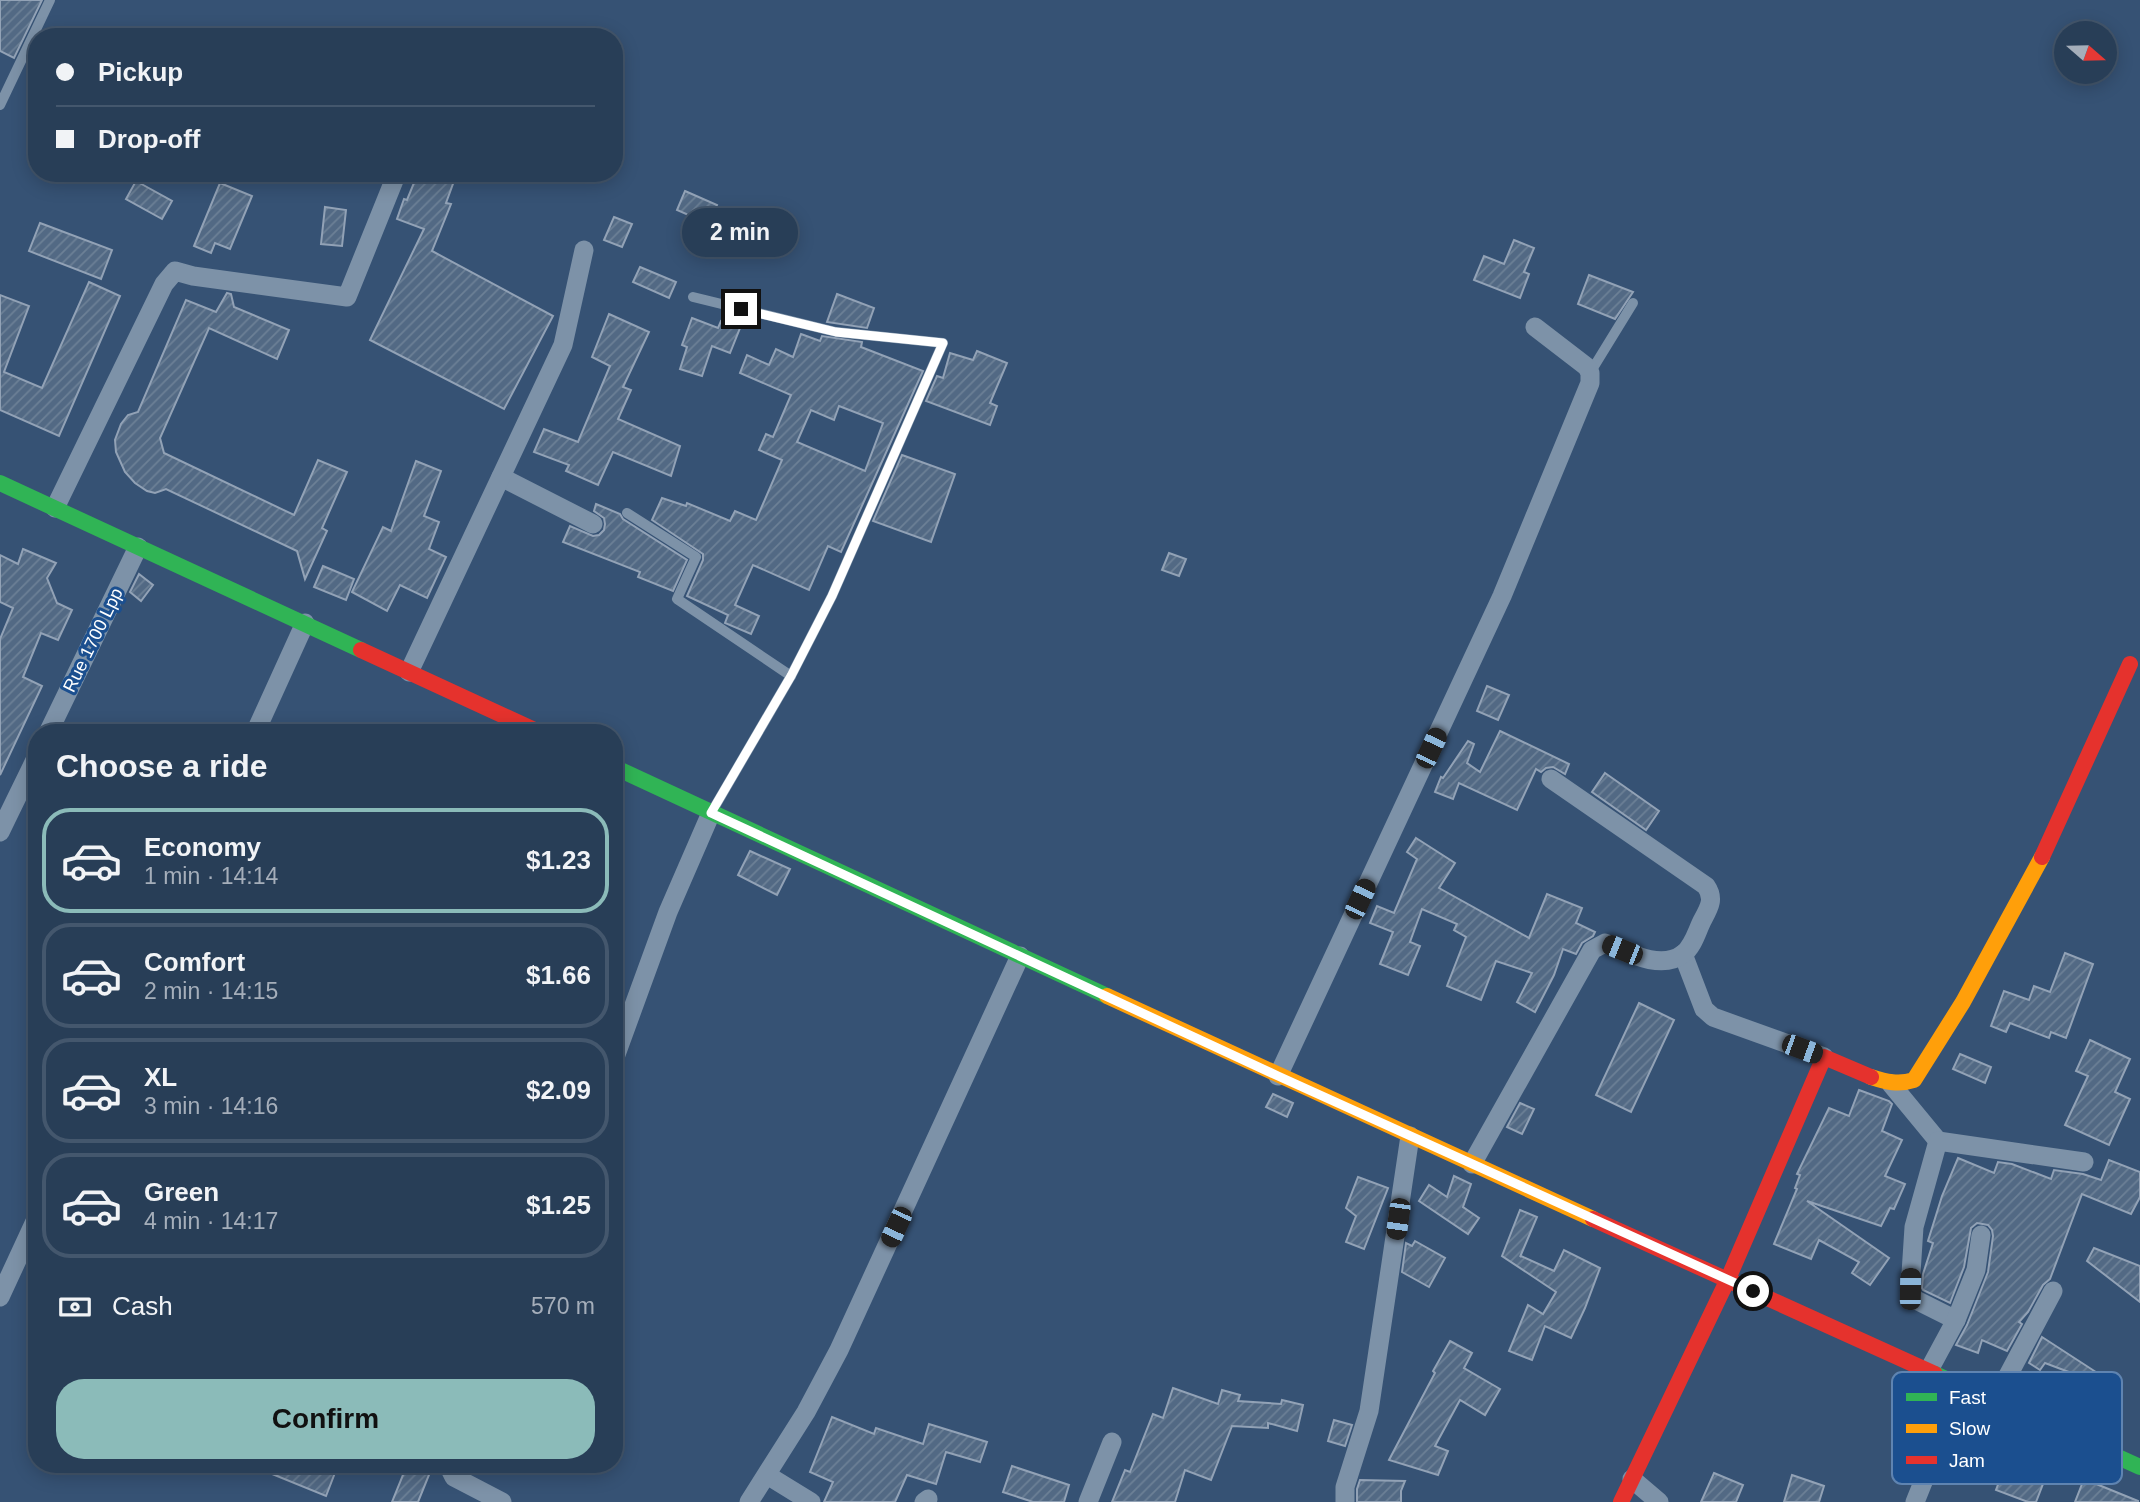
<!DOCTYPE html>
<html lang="en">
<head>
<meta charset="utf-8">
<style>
  :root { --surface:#283e57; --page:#344961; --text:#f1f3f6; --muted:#a5aeba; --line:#44576d; --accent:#8bbbb9 }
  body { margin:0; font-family:Arial,sans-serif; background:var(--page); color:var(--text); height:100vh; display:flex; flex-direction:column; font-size:26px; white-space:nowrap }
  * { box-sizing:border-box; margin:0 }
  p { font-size:23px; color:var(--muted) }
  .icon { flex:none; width:38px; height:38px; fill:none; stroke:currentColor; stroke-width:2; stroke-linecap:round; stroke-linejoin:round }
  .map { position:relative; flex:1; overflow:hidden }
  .drawer { position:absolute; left:28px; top:724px; width:595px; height:749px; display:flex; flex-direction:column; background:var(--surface); border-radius:28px; box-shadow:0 4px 18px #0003,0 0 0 2px var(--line) }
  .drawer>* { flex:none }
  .banner { position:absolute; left:28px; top:28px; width:595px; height:154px; border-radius:28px; box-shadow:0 4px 18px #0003,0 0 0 2px var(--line); display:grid; align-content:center; height:154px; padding:0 28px; background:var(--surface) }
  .needle { width:46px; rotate:110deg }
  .buttons { position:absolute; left:2054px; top:21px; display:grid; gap:14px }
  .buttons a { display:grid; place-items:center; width:63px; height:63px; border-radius:50%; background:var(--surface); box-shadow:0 4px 18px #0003,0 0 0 2px var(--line); font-size:35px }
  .end { position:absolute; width:32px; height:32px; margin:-16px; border:9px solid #fff; background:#111; box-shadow:0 0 0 4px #111 }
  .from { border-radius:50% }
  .bubble { position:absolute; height:49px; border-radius:24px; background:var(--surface); box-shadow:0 4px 18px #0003,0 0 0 2px var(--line); font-size:23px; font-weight:700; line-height:49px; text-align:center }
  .car { position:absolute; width:21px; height:42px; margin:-21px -10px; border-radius:9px; box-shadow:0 0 5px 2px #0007; background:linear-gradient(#222 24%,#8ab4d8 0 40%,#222 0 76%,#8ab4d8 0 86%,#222 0) }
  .banner b { display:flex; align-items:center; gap:24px; height:66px; font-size:26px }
  .banner b+b { border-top:2px solid var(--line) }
  .banner i { width:18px; height:18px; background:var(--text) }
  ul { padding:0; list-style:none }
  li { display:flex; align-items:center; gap:21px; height:105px; margin:0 14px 10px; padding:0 14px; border:4px solid var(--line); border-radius:28px }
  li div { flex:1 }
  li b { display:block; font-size:26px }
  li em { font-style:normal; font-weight:700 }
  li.current { border-color:var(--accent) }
  li>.icon { width:63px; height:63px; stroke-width:1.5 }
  h2 { padding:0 28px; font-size:32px; line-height:84px }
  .pay { display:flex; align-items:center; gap:18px; height:77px; padding:0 28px; font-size:26px }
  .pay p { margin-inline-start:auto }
  .button { display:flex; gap:14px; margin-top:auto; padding:14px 28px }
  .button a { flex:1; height:80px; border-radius:28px; background:var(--accent); color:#111; font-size:28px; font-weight:700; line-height:80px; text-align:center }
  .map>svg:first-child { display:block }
  .building { fill:url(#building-hatch); stroke:#92a2b6; stroke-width:2; fill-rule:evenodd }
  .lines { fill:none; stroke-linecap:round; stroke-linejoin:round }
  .lane { stroke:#7d92a8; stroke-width:10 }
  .street { stroke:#7d92a8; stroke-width:19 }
  .fast { stroke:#30b455; stroke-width:16 }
  .slow { stroke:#ff9f0a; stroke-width:16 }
  .jam { stroke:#e5322d; stroke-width:16 }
  .route { stroke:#fff; stroke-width:9 }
  .labels { text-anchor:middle; stroke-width:6; stroke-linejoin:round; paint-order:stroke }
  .street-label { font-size:18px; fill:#fff; stroke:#1b4f8f }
  .key { fill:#1b4f8f; stroke:#5f84b1; stroke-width:2 }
  .key-label { font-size:19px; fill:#fff }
</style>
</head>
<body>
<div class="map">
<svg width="2140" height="1502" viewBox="0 0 2140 1502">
  <defs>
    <pattern id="building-hatch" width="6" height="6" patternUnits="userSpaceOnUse" patternTransform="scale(1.75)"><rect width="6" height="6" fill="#526984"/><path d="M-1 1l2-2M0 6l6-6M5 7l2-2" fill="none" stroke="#6c8096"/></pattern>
  </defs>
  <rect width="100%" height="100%" fill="#365274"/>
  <!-- building -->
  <g class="building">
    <polygon points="0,0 42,0 14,58 0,51"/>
    <polygon points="418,173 434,173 454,181 446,203 451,204 432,251 553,316 504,409 370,340 424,229 397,219 404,199 407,200"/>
    <polygon points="136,181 172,201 162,219 126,199"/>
    <polygon points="220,183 252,196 230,249 215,243 211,253 194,246"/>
    <polygon points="685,191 717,205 709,224 677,210"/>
    <polygon points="325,207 346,210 342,246 321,244"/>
    <polygon points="614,217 632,224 622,247 604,240"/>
    <polygon points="40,223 112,250 101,279 29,251"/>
    <polygon points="1514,240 1534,248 1524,272 1529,274 1520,298 1474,280 1484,256 1504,264"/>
    <polygon points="640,267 676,282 669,298 633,282"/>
    <polygon points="1589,275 1633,292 1615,319 1578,304"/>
    <polygon points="89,282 120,296 59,436 0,410 0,295 29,306 4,372 42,388"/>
    <polygon points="227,293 231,294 234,307 289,330 277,359 209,328 160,438 164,453 294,515 318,460 347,472 322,528 327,531 305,579 297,551 166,489 155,493 147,491 135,483 125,472 116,452 115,440 121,424 128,415 138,412 186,300 216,312"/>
    <polygon points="837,294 874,308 867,328 827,322"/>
    <polygon points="609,314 649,332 623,387 631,390 618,419 680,446 671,476 613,452 598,485 566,471 569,465 534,452 544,429 578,442 610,366 592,357"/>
    <polygon points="692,318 718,328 721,321 740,328 730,353 712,346 702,376 680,369 687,347 682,345"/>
    <path d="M801 334 820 341 822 336 862 342 861 347 923 371 841 552 828 546 809 590 753 565 735 605 759 616 751 634 725 623 728 615 687 596 703 560V554L652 520 662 498 686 506 687 503 730 521 735 511 756 520 782 460 759 450 766 434 773 437 791 395 740 373 747 355 769 365 776 349 793 357ZM839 406 883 423 865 471 797 442 811 410 834 420Z"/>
    <polygon points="977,351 1007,363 990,403 997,406 990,425 926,401 937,376 943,378 950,353 973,360"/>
    <polygon points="902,455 955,474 931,542 873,521"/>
    <polygon points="416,461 441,471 424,516 439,522 429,549 446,557 427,598 400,585 387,611 352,592 383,527 391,531"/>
    <polygon points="596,504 620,514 623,519 687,560 673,591 638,577 640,572 563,542 570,526 593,536 599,535 604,530 605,524 604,518 594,511"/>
    <polygon points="23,549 56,563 47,578 57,603 72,610 58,640 41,633 23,677 42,686 0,775 0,639 13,608 0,602 0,555 18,564"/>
    <polygon points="1169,553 1186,559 1179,576 1162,570"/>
    <polygon points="323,566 354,579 346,600 314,587"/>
    <polygon points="139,574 153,585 141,601 130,592"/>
    <polygon points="1487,686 1509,695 1498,720 1477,711"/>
    <polygon points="1500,731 1569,764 1565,774 1553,767 1546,768 1541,772 1536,769 1517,810 1459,783 1453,799 1435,792 1441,777 1443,778 1468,741 1474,744 1467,763 1480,772"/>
    <polygon points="1605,773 1659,811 1646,830 1592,792"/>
    <polygon points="1416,838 1455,863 1439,888 1529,938 1547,894 1582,908 1576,923 1595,932 1593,936 1582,943 1576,954 1563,949 1554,975 1535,1012 1517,1002 1532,973 1496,961 1481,1000 1447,986 1466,937 1454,930 1457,924 1422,909 1410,942 1420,946 1408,975 1380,964 1393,932 1370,923 1377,906 1394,913 1417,859 1407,852"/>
    <polygon points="750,851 790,869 777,895 738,875"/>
    <polygon points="2065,953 2093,964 2066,1038 2051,1032 2049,1038 2010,1023 2006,1032 1991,1026 2004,991 2029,1000 2034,986 2050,992"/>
    <polygon points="1639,1003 1674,1020 1631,1112 1596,1095"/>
    <polygon points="2090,1040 2130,1059 2115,1092 2130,1099 2109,1145 2065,1125 2088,1076 2076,1071"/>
    <polygon points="1960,1054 1991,1067 1985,1083 1953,1069"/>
    <polygon points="1859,1090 1889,1101 1892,1104 1882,1131 1902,1140 1885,1176 1905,1184 1894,1209 1890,1208 1881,1226 1807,1201 1889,1258 1870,1285 1852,1273 1859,1262 1819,1240 1811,1259 1774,1244 1797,1189 1795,1188 1800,1175 1797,1174 1829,1108 1849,1116"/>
    <polygon points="1273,1094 1293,1103 1287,1117 1266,1107"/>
    <polygon points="1520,1103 1534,1109 1522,1134 1507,1127"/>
    <polygon points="1958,1158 1994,1173 1998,1162 2012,1164 2051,1179 2054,1170 2083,1174 2101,1180 2109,1160 2140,1172 2140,1197 2131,1214 2082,1194 2050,1279 2043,1285 2028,1312 2019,1322 2022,1324 2007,1351 1982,1340 1978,1353 1956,1345 1967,1325 1988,1272 1993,1236 1992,1230 1988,1225 1977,1223 1971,1228 1964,1267 1950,1303 1923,1290 1922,1288 1923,1274 1933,1243 1928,1241 1942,1196"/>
    <polygon points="1454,1176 1471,1184 1463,1207 1479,1218 1468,1234 1419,1201 1429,1185 1447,1197"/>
    <polygon points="1358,1177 1388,1188 1364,1249 1346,1242 1356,1216 1346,1208"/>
    <polygon points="1520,1210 1537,1217 1520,1257 1521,1256 1554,1271 1564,1250 1600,1268 1585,1308 1571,1338 1545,1326 1532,1360 1509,1351 1528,1305 1543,1314 1556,1292 1502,1256"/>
    <polygon points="1415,1241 1445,1258 1429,1287 1402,1272 1406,1243 1412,1246"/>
    <polygon points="2094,1248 2140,1266 2140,1302 2087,1261"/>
    <polygon points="2042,1337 2102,1376 2098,1383 2045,1363 2040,1370 2029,1363"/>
    <polygon points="1450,1341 1472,1353 1464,1368 1500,1389 1485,1415 1460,1400 1435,1446 1448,1451 1438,1475 1389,1460 1435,1373 1433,1371"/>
    <polygon points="1173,1388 1218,1404 1222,1390 1240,1395 1238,1401 1281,1404 1282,1400 1303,1405 1297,1431 1268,1423 1268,1428 1232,1426 1211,1480 1185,1470 1175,1502 1112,1502 1125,1470 1130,1472 1153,1414 1163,1418"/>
    <polygon points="832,1417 874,1434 876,1428 923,1444 929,1424 987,1442 980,1462 946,1452 936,1484 907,1475 895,1502 824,1502 833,1482 810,1472"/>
    <polygon points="1334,1420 1352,1425 1345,1446 1328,1441"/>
    <polygon points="2009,1456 2048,1471 2036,1502 2028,1502 1996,1490"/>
    <polygon points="250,1465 338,1465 326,1496"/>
    <polygon points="407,1465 433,1465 418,1502 392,1502"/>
    <polygon points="1012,1466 1069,1485 1064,1502 1033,1502 1003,1492"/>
    <polygon points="1714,1473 1743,1485 1736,1502 1701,1502"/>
    <polygon points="1792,1475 1824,1486 1819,1502 1784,1502"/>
    <polygon points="2084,1479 2138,1501 2138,1502 2075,1502"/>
    <polygon points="1360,1480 1405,1481 1401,1491 1401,1502 1357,1502 1357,1489"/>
  </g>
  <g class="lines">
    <!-- lane -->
    <g class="lane">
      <polyline points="0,105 50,0"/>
      <polyline points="693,297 836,332 943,343 832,596 791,676 714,808"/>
      <polyline points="1590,373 1633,303"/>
      <polyline points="627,513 696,557 677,599 791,676"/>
    </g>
    <!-- street -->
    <g class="street">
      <polyline points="501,477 593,524"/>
      <polyline points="55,508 164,284 175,271 193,276 347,297 397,173"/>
      <polyline points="409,672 563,345 584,250"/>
      <polyline points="48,733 138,547"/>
      <polyline points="255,733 305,623"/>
      <polyline points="0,832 37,756"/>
      <polyline points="1683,954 1704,1009 1713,1017 1824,1057"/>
      <polyline points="614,1060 668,912 711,813"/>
      <polyline points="1278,1076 1502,596 1590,383 1590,373 1587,367 1535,327"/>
      <polyline points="1891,1084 1938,1141"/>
      <path d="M1472 1164 1592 950 1605 943C1627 952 1661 971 1683 954 1693 947 1697 931 1702 921 1709 908 1715 899 1706 886L1551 779"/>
      <polyline points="0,1297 37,1217"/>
      <polyline points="1956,1320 1916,1300 1912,1296 1910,1289 1914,1227 1938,1141 2084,1162"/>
      <polyline points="1929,1370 1956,1320 1976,1270 1981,1235"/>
      <polyline points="1995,1400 2053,1291"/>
      <polyline points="448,1465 454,1477 502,1502"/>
      <polyline points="767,1475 811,1502"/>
      <polyline points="1632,1479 1659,1502"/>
      <polyline points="749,1502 806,1412 839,1350 1020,956"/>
      <polyline points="924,1502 928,1499"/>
      <polyline points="1088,1502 1112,1442"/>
      <polyline points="1345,1502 1345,1487 1369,1411 1410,1136"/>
      <polyline points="1915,1502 1962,1385"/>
    </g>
    <!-- fast -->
    <g class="fast">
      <polyline points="0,483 361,650"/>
      <polyline points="614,767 1107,996"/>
      <polyline points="1935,1374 2140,1467"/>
    </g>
    <!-- slow -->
    <g class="slow">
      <polyline points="1107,996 1593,1219"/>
      <path d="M1871 1077C1886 1082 1899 1085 1914 1080L1963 1002 2042 857"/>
    </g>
    <!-- jam -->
    <g class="jam">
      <polyline points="361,650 541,733"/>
      <polyline points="2042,857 2130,664"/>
      <polyline points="1593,1219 1935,1374"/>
      <polyline points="1621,1502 1728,1279 1824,1057 1871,1077"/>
    </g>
  </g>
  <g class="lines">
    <!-- route -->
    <polyline class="route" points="741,309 836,332 943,343 832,596 791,676 711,813 1278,1076 1753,1291"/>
  </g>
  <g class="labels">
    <!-- street labels -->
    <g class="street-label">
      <text transform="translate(93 640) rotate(-64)" y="6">Rue 1700 Lpp</text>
    </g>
  </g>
  <!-- legend -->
  <rect x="1892" y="1372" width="230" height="112" rx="10" class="key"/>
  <rect x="1906" y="1393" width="31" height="8" fill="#30b455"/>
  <rect x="1906" y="1424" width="31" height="9" fill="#ff9f0a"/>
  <rect x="1906" y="1456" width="31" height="8" fill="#e5322d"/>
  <g class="key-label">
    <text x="1949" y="1404">Fast</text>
    <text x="1949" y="1435">Slow</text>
    <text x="1949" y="1467">Jam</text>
  </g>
</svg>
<div class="buttons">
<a><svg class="needle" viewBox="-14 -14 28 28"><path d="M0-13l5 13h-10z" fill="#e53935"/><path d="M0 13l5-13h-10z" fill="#a5aeba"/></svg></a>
</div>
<i class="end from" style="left:1753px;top:1291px"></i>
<i class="end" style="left:741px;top:309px"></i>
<div class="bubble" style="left:682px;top:208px;width:116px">2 min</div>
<i class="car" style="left:1431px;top:748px;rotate:25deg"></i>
<i class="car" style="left:1360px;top:899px;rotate:25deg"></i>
<i class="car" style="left:1622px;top:950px;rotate:292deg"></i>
<i class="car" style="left:1802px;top:1049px;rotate:110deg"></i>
<i class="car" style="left:1398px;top:1219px;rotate:188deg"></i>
<i class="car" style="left:896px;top:1227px;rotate:205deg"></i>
<i class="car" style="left:1910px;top:1289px;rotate:1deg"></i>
<div class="banner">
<b><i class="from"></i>Pickup</b>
<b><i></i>Drop-off</b>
</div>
<section class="drawer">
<h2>Choose a ride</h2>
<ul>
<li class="current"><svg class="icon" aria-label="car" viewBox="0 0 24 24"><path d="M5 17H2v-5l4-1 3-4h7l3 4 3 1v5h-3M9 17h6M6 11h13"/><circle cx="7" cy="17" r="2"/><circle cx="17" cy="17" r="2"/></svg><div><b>Economy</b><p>1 min · 14:14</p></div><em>$1.23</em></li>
<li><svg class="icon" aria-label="car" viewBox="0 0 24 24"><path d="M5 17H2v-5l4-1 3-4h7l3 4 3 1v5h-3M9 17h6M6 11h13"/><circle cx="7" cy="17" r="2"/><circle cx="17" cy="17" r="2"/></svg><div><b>Comfort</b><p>2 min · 14:15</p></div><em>$1.66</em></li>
<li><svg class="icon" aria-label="car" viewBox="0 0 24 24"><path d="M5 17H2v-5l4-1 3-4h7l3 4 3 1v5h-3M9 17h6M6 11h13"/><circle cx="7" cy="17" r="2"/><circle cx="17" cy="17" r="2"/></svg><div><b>XL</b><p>3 min · 14:16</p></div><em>$2.09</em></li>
<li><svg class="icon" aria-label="car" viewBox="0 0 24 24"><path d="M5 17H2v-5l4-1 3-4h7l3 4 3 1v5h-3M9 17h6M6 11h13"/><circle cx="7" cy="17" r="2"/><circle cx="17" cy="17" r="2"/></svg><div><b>Green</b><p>4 min · 14:17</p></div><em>$1.25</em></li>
</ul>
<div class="pay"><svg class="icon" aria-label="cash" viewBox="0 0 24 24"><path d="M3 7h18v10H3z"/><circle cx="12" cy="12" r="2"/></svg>Cash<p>570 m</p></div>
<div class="button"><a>Confirm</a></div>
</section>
</div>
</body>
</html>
